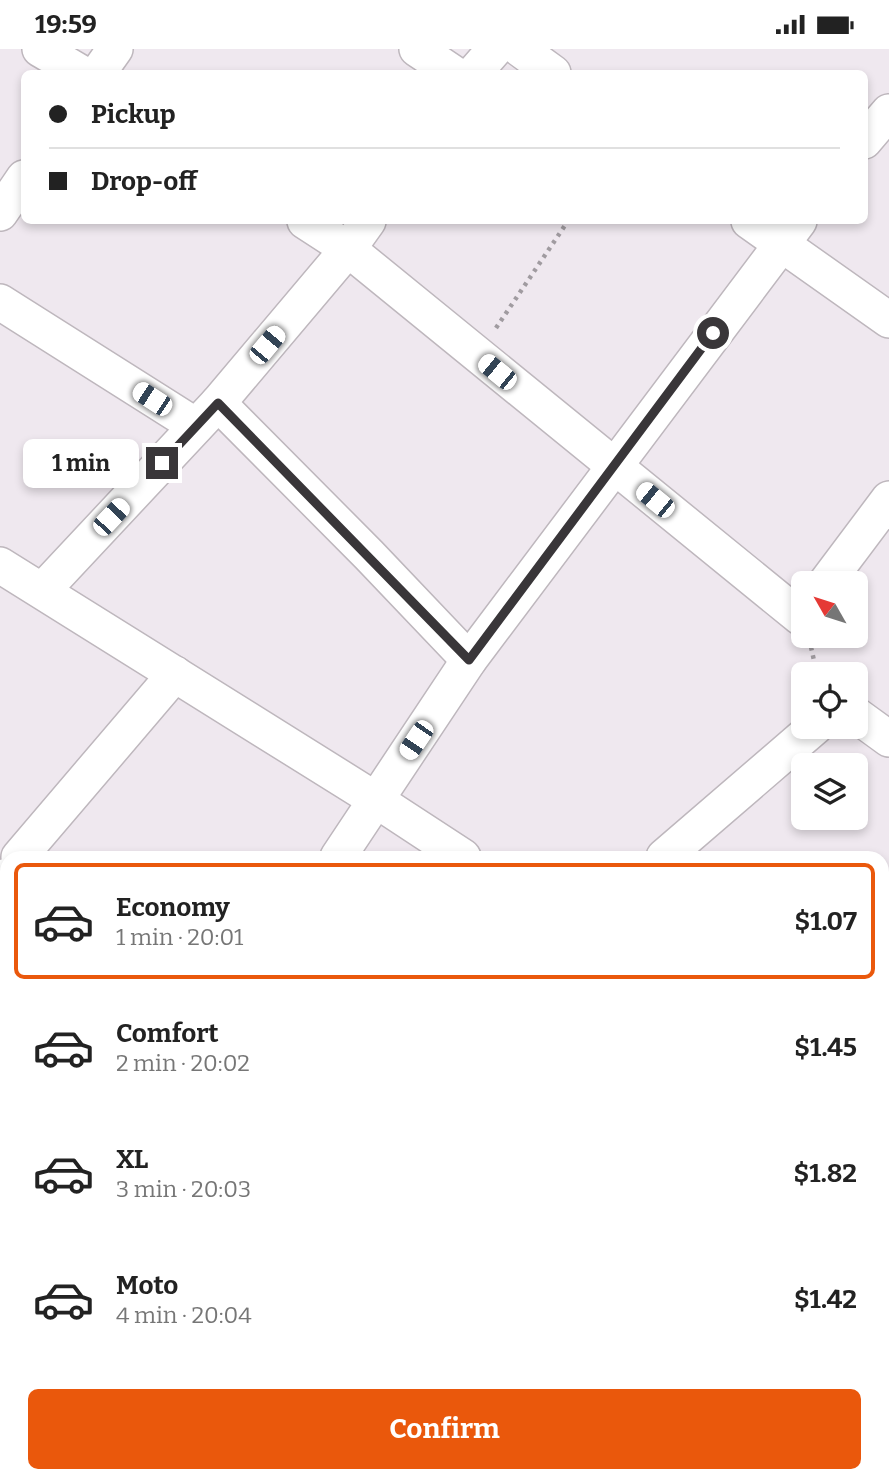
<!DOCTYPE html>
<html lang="en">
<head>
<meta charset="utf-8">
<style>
  :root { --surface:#fff; --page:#f2f2f2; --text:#222; --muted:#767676; --line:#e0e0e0; --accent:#ea580c }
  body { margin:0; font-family:Bitter,serif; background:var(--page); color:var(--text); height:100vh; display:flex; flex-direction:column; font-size:26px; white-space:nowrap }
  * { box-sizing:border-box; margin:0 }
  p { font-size:23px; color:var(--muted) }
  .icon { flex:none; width:38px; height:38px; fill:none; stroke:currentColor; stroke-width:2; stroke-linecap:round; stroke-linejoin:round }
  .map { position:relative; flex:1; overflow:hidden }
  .details { position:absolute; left:0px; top:802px; width:889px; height:632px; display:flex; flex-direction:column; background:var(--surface); border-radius:21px 21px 0 0; box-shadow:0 4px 10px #0003 }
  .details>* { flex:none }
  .top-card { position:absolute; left:21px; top:21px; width:847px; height:154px; border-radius:10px; box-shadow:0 4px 10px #0003; display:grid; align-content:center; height:154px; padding:0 28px; background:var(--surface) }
  .needle { width:46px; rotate:309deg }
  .buttons { position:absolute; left:791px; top:522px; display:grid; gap:14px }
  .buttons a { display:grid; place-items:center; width:77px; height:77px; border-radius:10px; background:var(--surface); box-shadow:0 4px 10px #0003; font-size:35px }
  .end { position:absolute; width:32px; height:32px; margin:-16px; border:9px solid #393639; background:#fff; box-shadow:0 0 0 4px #fff }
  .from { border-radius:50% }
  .bubble { position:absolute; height:49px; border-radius:10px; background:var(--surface); box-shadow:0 4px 10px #0003; font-size:23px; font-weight:700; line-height:49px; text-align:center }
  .car { position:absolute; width:21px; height:42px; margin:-21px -10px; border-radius:9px; box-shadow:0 0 5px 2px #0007; background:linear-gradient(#fff 24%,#345 0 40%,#fff 0 76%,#345 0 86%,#fff 0) }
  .top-card b { display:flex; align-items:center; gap:24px; height:66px; font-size:26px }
  .top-card b+b { border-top:2px solid var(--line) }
  .top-card i { width:18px; height:18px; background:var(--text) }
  ul { padding:12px 0 0; list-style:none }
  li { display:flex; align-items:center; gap:21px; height:116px; margin:0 14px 10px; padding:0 14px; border:4px solid transparent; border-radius:10px }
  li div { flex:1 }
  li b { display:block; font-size:26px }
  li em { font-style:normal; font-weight:700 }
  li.current { border-color:var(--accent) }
  li>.icon { width:63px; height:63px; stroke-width:1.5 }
  .primary-button { display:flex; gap:14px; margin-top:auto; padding:14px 28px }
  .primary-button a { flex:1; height:80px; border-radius:10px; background:var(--accent); color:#fff; font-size:28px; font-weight:700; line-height:80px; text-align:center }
  .status { display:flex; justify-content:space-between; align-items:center; height:49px; padding:0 35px; background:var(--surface); direction:ltr }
  .status svg { height:19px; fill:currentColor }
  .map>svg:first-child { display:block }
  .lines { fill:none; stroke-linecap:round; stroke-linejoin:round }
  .minor-casing { stroke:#beb7bd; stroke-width:38 }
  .path { stroke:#a09ba0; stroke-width:4.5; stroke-dasharray:3.5 5; stroke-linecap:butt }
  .minor { stroke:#fff; stroke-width:35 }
  .route { stroke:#393639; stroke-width:9 }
</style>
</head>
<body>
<div class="status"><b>19:59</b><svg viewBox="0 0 49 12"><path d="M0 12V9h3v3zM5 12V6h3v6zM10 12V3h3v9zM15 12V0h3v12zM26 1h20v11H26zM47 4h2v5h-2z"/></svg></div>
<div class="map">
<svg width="889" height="1433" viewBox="0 0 889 1433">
  <rect width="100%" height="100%" fill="#efe8ef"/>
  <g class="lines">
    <defs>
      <g id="minor">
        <polyline points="40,0 81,24"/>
        <polyline points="417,0 453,24"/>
        <polyline points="520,0 553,24"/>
        <polyline points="98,24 115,0"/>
        <polyline points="474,24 495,0"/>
        <polyline points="864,92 889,63"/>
        <polyline points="0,164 24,129"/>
        <polyline points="305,172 348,200 800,568 803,564"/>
        <polyline points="749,172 889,271"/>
        <polyline points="0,253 196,377"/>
        <polyline points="218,354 369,506 469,611"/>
        <polyline points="0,516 376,751 463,808"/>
        <polyline points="826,534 889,450"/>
        <polyline points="43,541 218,354 348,200 368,172"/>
        <polyline points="856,666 889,690"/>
        <polyline points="19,808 175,625"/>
        <polyline points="338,808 469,611 799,172"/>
        <polyline points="664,808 816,677"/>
        <polyline points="0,838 7,827"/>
        <polyline points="0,972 7,975"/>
        <polyline points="882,1126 889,1119"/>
        <polyline points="0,1151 7,1155"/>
        <polyline points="470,1426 481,1433"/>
      </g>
    </defs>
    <!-- minor casing -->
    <use href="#minor" class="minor-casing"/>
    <!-- path -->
    <g class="path">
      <polyline points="496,279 568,172"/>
      <polyline points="811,598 817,625"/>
      <polyline points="715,1433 720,1426"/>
    </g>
    <!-- minor -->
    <use href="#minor" class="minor"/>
  </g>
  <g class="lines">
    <!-- route -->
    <polyline class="route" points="162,414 218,354 469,611 713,284"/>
  </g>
</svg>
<div class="buttons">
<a><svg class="needle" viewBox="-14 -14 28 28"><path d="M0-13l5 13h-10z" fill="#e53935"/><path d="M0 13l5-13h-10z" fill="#767676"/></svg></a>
<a><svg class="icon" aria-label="locate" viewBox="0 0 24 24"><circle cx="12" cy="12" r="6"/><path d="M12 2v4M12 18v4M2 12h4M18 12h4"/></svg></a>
<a><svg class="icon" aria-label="layers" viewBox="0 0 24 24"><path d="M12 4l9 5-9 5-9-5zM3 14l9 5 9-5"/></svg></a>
</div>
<i class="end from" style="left:713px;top:284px"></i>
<i class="end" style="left:162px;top:414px"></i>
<div class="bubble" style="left:23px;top:390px;width:116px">1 min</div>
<i class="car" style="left:267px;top:296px;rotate:40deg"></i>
<i class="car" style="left:497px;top:323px;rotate:309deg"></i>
<i class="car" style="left:152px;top:350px;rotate:303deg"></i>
<i class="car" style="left:655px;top:451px;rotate:309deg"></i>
<i class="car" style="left:111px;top:468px;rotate:43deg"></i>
<i class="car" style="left:416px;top:691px;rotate:214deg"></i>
<div class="top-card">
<b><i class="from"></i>Pickup</b>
<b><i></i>Drop-off</b>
</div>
<section class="details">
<ul>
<li class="current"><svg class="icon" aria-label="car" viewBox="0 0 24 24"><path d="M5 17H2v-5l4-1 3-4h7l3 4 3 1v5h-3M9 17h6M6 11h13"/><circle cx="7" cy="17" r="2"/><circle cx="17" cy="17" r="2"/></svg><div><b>Economy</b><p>1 min · 20:01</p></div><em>$1.07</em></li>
<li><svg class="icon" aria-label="car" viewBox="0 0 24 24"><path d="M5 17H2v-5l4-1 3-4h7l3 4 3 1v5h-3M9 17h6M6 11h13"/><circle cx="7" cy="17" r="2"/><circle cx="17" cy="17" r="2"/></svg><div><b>Comfort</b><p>2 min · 20:02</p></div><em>$1.45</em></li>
<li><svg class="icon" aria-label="car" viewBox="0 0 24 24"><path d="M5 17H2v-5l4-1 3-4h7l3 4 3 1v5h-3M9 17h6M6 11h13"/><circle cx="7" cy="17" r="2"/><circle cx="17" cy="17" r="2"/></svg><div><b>XL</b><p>3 min · 20:03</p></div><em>$1.82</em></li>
<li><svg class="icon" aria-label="car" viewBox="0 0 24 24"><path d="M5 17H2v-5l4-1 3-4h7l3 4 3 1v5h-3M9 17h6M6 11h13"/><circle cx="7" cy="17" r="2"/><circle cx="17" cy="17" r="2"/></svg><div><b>Moto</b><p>4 min · 20:04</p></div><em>$1.42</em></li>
</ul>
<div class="primary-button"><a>Confirm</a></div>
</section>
</div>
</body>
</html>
